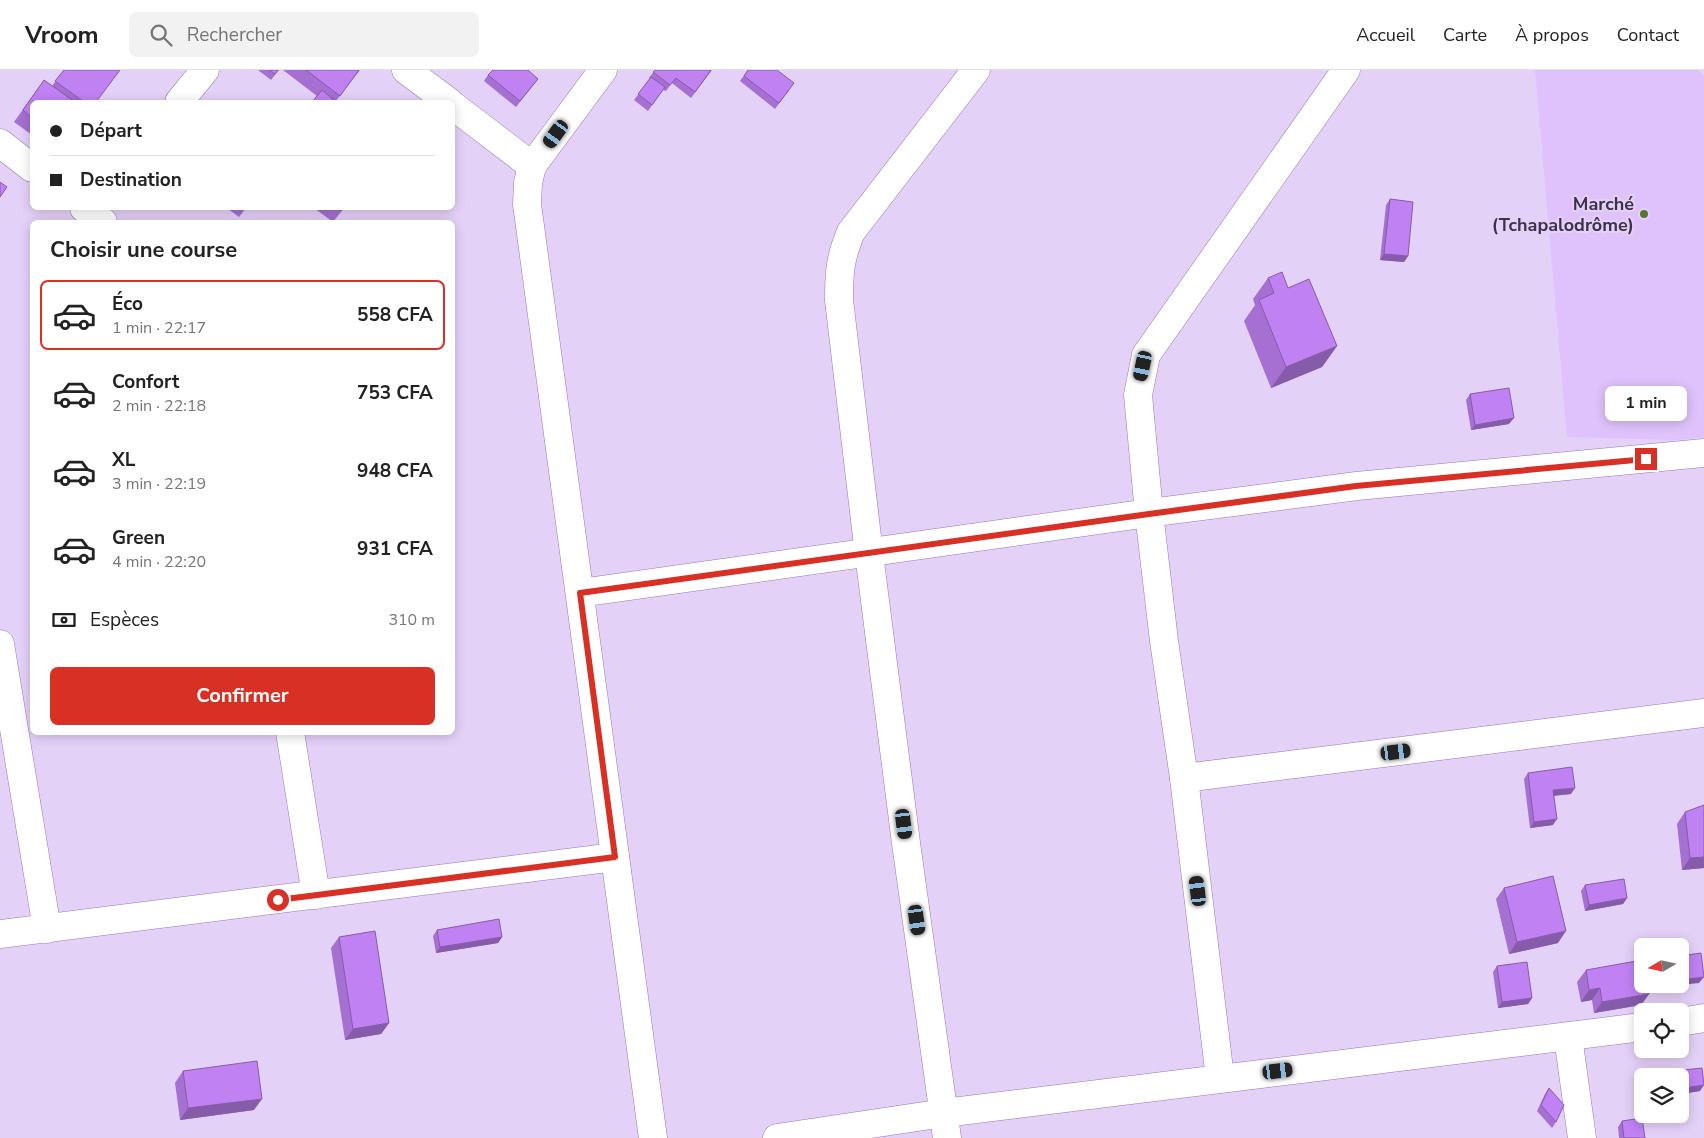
<!DOCTYPE html>
<html lang="fr">
<head>
<meta charset="utf-8">
<style>
  :root { --surface:#fff; --page:#f2f2f2; --text:#222; --muted:#767676; --line:#e0e0e0; --accent:#d93025 }
  body { margin:0; font-family:"Nunito Sans",sans-serif; background:var(--page); color:var(--text); height:100vh; display:flex; flex-direction:column; font-size:19px; white-space:nowrap }
  * { box-sizing:border-box; margin:0 }
  p { font-size:16px; color:var(--muted) }
  .icon { flex:none; width:28px; height:28px; fill:none; stroke:currentColor; stroke-width:2; stroke-linecap:round; stroke-linejoin:round }
  .map { position:relative; flex:1; overflow:hidden }
  .details { position:absolute; left:30px; top:150px; width:425px; height:515px; display:flex; flex-direction:column; background:var(--surface); border-radius:8px; box-shadow:0 2px 12px #0003 }
  .details>* { flex:none }
  .guide { position:absolute; left:30px; top:30px; width:425px; height:110px; border-radius:8px; box-shadow:0 2px 12px #0003; display:grid; align-content:center; height:110px; padding:0 20px; background:var(--surface) }
  .needle { width:32px; rotate:261deg }
  .buttons { position:absolute; left:1634px; top:868px; display:grid; gap:10px }
  .buttons a { display:grid; place-items:center; width:55px; height:55px; border-radius:8px; background:var(--surface); box-shadow:0 2px 12px #0003; font-size:25px }
  .end { position:absolute; width:22px; height:22px; margin:-11px; border:6px solid #d93025; background:#fff; box-shadow:0 0 0 2px #fff }
  .from { border-radius:50% }
  .bubble { position:absolute; height:35px; border-radius:8px; background:var(--surface); box-shadow:0 2px 12px #0003; font-size:16px; font-weight:700; line-height:35px; text-align:center }
  .car { position:absolute; width:15px; height:30px; margin:-15px -8px; border-radius:6px; box-shadow:0 0 4px 1px #0007; background:linear-gradient(#222 24%,#8ab4d8 0 40%,#222 0 76%,#8ab4d8 0 86%,#222 0) }
  .guide b { display:flex; align-items:center; gap:18px; height:48px; font-size:19px }
  .guide b+b { border-top:1px solid var(--line) }
  .guide i { width:12px; height:12px; background:var(--text) }
  ul { padding:0; list-style:none }
  li { display:flex; align-items:center; gap:15px; height:70px; margin:0 10px 8px; padding:0 10px; border:2px solid transparent; border-radius:8px }
  li div { flex:1 }
  li b { display:block; font-size:19px }
  li em { font-style:normal; font-weight:700 }
  li.selected { border-color:var(--accent) }
  li>.icon { width:45px; height:45px; stroke-width:1.5 }
  h2 { padding:0 20px; font-size:22px; line-height:60px }
  .pay { display:flex; align-items:center; gap:12px; height:55px; padding:0 20px; font-size:19px }
  .pay p { margin-inline-start:auto }
  .action { display:flex; gap:10px; margin-top:auto; padding:10px 20px }
  .action a { flex:1; height:58px; border-radius:8px; background:var(--accent); color:#fff; font-size:20px; font-weight:700; line-height:58px; text-align:center }
  header { display:flex; align-items:center; gap:30px; box-sizing:border-box; height:70px; padding:0 25px; background:var(--surface); border-bottom:1px solid var(--line) }
  header strong { font-size:24px }
  nav { display:flex; gap:28px; margin-inline-start:auto; font-size:18px }
  .search { width:350px; height:45px; background:var(--page); display:flex; align-items:center; gap:12px; box-sizing:border-box; padding:0 18px; border-radius:8px; color:var(--muted); font-size:19px }
  .map>svg:first-child { display:block }
  .built { fill:#dfc2fb }
  .lines { fill:none; stroke-linecap:round; stroke-linejoin:round }
  .street-casing { stroke:#9878b4; stroke-width:29 }
  .street { stroke:#fff; stroke-width:28 }
  .wall { fill:#a570d1 }
  .shaded-wall { fill:#865baa }
  .building { fill:#c082f3; stroke:#865baa }
  .route { stroke:#d93025; stroke-width:6 }
  .poi-dot { fill:#58762b; stroke:#e4d1f8; stroke-width:2 }
  .labels { text-anchor:middle; stroke-width:4; stroke-linejoin:round; paint-order:stroke }
  .poi-label { font-size:18px; font-weight:bold; fill:#3e314a; stroke:#e4d1f8; text-anchor:end }
</style>
</head>
<body>
<header>
<strong>Vroom</strong>
<div class="search"><svg class="icon" aria-label="search" viewBox="0 0 24 24"><circle cx="10" cy="10" r="6"/><path d="M15 15l6 6"/></svg>Rechercher</div>
<nav><a>Accueil</a><a>Carte</a><a>À propos</a><a>Contact</a></nav>
</header>
<div class="map">
<svg width="1704" height="1068" viewBox="0 0 1704 1068">
  <rect width="100%" height="100%" fill="#e4d1f8"/>
  <!-- built -->
  <polygon class="built" points="1535,0 1697,0 1704,5 1704,367 1678,370 1567,367"/>
  <g class="lines">
    <defs>
      <g id="street">
        <polyline points="406,0 449,32"/>
        <polyline points="603,0 532,96 528,113 527,134 653,1068"/>
        <polyline points="179,32 205,0"/>
        <polyline points="452,35 532,96"/>
        <polyline points="0,73 32,98"/>
        <polyline points="84,138 103,152"/>
        <polyline points="580,523 1149,443 1357,416 1704,383"/>
        <polyline points="0,574 47,859"/>
        <polyline points="290,662 316,825"/>
        <polyline points="1184,708 1704,643"/>
        <polyline points="0,864 615,787"/>
        <polyline points="1680,952 1704,948"/>
        <polyline points="1568,967 1582,1068"/>
        <polyline points="1220,1008 1184,708 1164,571 1149,443 1138,325 1146,285 1346,0"/>
        <polyline points="777,1068 944,1043 1642,957"/>
        <path d="M947 1068 906 773 869 484 839 230C839 202 840 188 851 162L976 0"/>
      </g>
    </defs>
    <!-- street casing -->
    <use href="#street" class="street-casing"/>
    <!-- street -->
    <use href="#street" class="street"/>
  </g>
  <!-- wall -->
  <g class="wall">
    <polygon points="64,0 96,32 32,32 32,65 14,52 44,10 52,16"/>
    <polygon points="258,0 279,0 271,10"/>
    <polygon points="283,0 360,0 335,32 317,26"/>
    <polygon points="655,0 712,0 691,28 672,13 666,21 663,20 648,41 634,30 650,9 649,8"/>
    <polygon points="748,0 790,19 775,39 740,11"/>
    <polygon points="488,5 538,9 516,37 484,11"/>
    <polygon points="1390,129 1408,186 1404,192 1380,190 1386,135"/>
    <polygon points="227,138 246,138 239,147"/>
    <polygon points="314,138 344,138 333,152"/>
    <polygon points="1268,208 1288,218 1337,276 1322,297 1271,318 1244,251 1255,235 1253,229"/>
    <polygon points="1470,324 1509,354 1471,360 1466,330"/>
    <polygon points="1528,703 1571,724 1554,726 1553,755 1530,758 1524,709"/>
    <polygon points="1685,742 1704,798 1682,800 1677,754"/>
    <polygon points="1585,815 1627,828 1623,834 1585,841 1581,821"/>
    <polygon points="1504,818 1558,873 1509,884 1496,829"/>
    <polygon points="437,860 502,867 498,873 436,883 433,866"/>
    <polygon points="339,867 389,953 381,964 345,970 331,878"/>
    <polygon points="1497,896 1532,928 1528,934 1498,938 1493,902"/>
    <polygon points="1586,900 1649,924 1641,935 1594,943 1592,930 1581,932 1577,912"/>
    <polygon points="1683,1000 1700,1021 1681,1024 1680,1006 1679,1006"/>
    <polygon points="183,1001 254,1040 180,1050 175,1013"/>
    <polygon points="1549,1018 1556,1052 1552,1058 1537,1041 1545,1024"/>
    <polygon points="1622,1051 1645,1068 1619,1068 1618,1057"/>
  </g>
  <!-- shaded-wall -->
  <g class="shaded-wall">
    <polygon points="1384,184 1408,186 1404,192 1380,190"/>
    <polygon points="1337,276 1322,297 1271,318 1286,297"/>
    <polygon points="1514,348 1509,354 1471,360 1475,355"/>
    <polygon points="1575,718 1571,724 1549,726 1553,720"/>
    <polygon points="1557,749 1553,755 1530,758 1534,752"/>
    <polygon points="1704,787 1704,798 1682,800 1690,788"/>
    <polygon points="1627,828 1623,834 1585,841 1589,835"/>
    <polygon points="1566,861 1558,873 1509,884 1517,872"/>
    <polygon points="502,867 498,873 436,883 440,877"/>
    <polygon points="1704,907 1699,913 1662,917 1665,914 1680,914 1680,910"/>
    <polygon points="1600,918 1592,930 1581,932 1589,920"/>
    <polygon points="1649,924 1641,935 1594,943 1602,932"/>
    <polygon points="1532,928 1528,934 1498,938 1502,932"/>
    <polygon points="389,953 381,964 345,970 353,959"/>
    <polygon points="1704,1015 1700,1021 1681,1024 1685,1018"/>
    <polygon points="262,1029 254,1040 180,1050 188,1038"/>
  </g>
  <!-- building -->
  <g class="building">
    <polygon points="64,0 120,0 96,32 84,32 55,11"/>
    <polygon points="269,0 278,0 275,4"/>
    <polygon points="306,0 359,0 340,26"/>
    <polygon points="493,0 528,0 538,9 520,31 488,5"/>
    <polygon points="655,0 711,0 695,22 676,8 670,15 653,2"/>
    <polygon points="748,0 777,0 794,13 779,33 744,6"/>
    <polygon points="651,7 665,17 652,35 638,24"/>
    <polygon points="44,10 75,32 32,32 32,48 23,40"/>
    <polygon points="322,20 336,32 312,32"/>
    <polygon points="0,112 7,117 0,127"/>
    <polygon points="1390,129 1413,132 1408,186 1384,184"/>
    <polygon points="336,138 343,138 341,141"/>
    <polygon points="1282,202 1288,218 1309,209 1337,276 1286,297 1259,230 1274,223 1268,208"/>
    <polygon points="1509,318 1514,348 1475,355 1470,324"/>
    <polygon points="1572,697 1575,718 1553,720 1557,749 1534,752 1528,703"/>
    <polygon points="1704,735 1704,787 1690,788 1685,742"/>
    <polygon points="1553,806 1566,861 1517,872 1504,818"/>
    <polygon points="1624,809 1627,828 1589,835 1585,815"/>
    <polygon points="499,849 502,867 440,877 437,860"/>
    <polygon points="375,861 389,953 353,959 339,867"/>
    <polygon points="1701,883 1704,907 1680,910 1680,886"/>
    <polygon points="1642,890 1642,914 1648,914 1649,924 1602,932 1600,918 1589,920 1586,900"/>
    <polygon points="1527,892 1532,928 1502,932 1497,896"/>
    <polygon points="257,991 262,1029 188,1038 183,1001"/>
    <polygon points="1702,998 1704,1015 1685,1018 1683,1000"/>
    <polygon points="1549,1018 1564,1035 1556,1052 1541,1035"/>
    <polygon points="1642,1048 1645,1068 1624,1068 1622,1051"/>
  </g>
  <g class="lines">
    <!-- route -->
    <polyline class="route" points="278,830 615,787 580,523 1149,444 1356,416 1646,389"/>
  </g>
  <!-- markers -->
  <circle class="poi-dot" cx="1644" cy="144" r="5"/>
  <g class="labels">
    <!-- poi labels -->
    <g class="poi-label">
      <text x="1634" y="140">Marché<tspan x="1634" dy="21">(Tchapalodrôme)</tspan></text>
    </g>
  </g>
</svg>
<div class="buttons">
<a><svg class="needle" viewBox="-14 -14 28 28"><path d="M0-13l5 13h-10z" fill="#e53935"/><path d="M0 13l5-13h-10z" fill="#767676"/></svg></a>
<a><svg class="icon" aria-label="locate" viewBox="0 0 24 24"><circle cx="12" cy="12" r="6"/><path d="M12 2v4M12 18v4M2 12h4M18 12h4"/></svg></a>
<a><svg class="icon" aria-label="layers" viewBox="0 0 24 24"><path d="M12 4l9 5-9 5-9-5zM3 14l9 5 9-5"/></svg></a>
</div>
<i class="end from" style="left:278px;top:830px"></i>
<i class="end" style="left:1646px;top:389px"></i>
<div class="bubble" style="left:1605px;top:316px;width:82px">1 min</div>
<i class="car" style="left:556px;top:64px;rotate:216deg"></i>
<i class="car" style="left:1143px;top:296px;rotate:192deg"></i>
<i class="car" style="left:1396px;top:682px;rotate:83deg"></i>
<i class="car" style="left:904px;top:754px;rotate:173deg"></i>
<i class="car" style="left:1198px;top:821px;rotate:353deg"></i>
<i class="car" style="left:917px;top:850px;rotate:172deg"></i>
<i class="car" style="left:1278px;top:1001px;rotate:83deg"></i>
<div class="guide">
<b><i class="from"></i>Départ</b>
<b><i></i>Destination</b>
</div>
<section class="details">
<h2>Choisir une course</h2>
<ul>
<li class="selected"><svg class="icon" aria-label="car" viewBox="0 0 24 24"><path d="M5 17H2v-5l4-1 3-4h7l3 4 3 1v5h-3M9 17h6M6 11h13"/><circle cx="7" cy="17" r="2"/><circle cx="17" cy="17" r="2"/></svg><div><b>Éco</b><p>1 min · 22:17</p></div><em>558 CFA</em></li>
<li><svg class="icon" aria-label="car" viewBox="0 0 24 24"><path d="M5 17H2v-5l4-1 3-4h7l3 4 3 1v5h-3M9 17h6M6 11h13"/><circle cx="7" cy="17" r="2"/><circle cx="17" cy="17" r="2"/></svg><div><b>Confort</b><p>2 min · 22:18</p></div><em>753 CFA</em></li>
<li><svg class="icon" aria-label="car" viewBox="0 0 24 24"><path d="M5 17H2v-5l4-1 3-4h7l3 4 3 1v5h-3M9 17h6M6 11h13"/><circle cx="7" cy="17" r="2"/><circle cx="17" cy="17" r="2"/></svg><div><b>XL</b><p>3 min · 22:19</p></div><em>948 CFA</em></li>
<li><svg class="icon" aria-label="car" viewBox="0 0 24 24"><path d="M5 17H2v-5l4-1 3-4h7l3 4 3 1v5h-3M9 17h6M6 11h13"/><circle cx="7" cy="17" r="2"/><circle cx="17" cy="17" r="2"/></svg><div><b>Green</b><p>4 min · 22:20</p></div><em>931 CFA</em></li>
</ul>
<div class="pay"><svg class="icon" aria-label="cash" viewBox="0 0 24 24"><path d="M3 7h18v10H3z"/><circle cx="12" cy="12" r="2"/></svg>Espèces<p>310 m</p></div>
<div class="action"><a>Confirmer</a></div>
</section>
</div>
</body>
</html>
